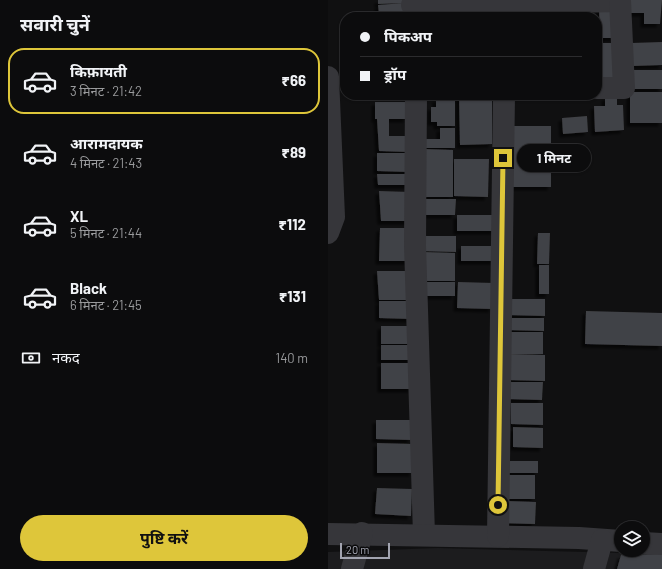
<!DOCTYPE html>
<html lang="hi">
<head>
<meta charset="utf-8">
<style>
  :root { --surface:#0c0c0d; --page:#1a1a1b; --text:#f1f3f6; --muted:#9a9b9d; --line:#2c2c2e; --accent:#dec63a }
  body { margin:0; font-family:Barlow,"Noto Sans Devanagari",sans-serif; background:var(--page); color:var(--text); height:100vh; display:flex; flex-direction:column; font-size:15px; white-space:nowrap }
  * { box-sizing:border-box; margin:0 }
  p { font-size:13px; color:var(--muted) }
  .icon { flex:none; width:22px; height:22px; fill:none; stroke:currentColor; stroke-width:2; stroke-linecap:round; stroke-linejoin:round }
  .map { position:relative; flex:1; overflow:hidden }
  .details { display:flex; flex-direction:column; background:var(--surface); width:328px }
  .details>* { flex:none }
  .guide { position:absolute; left:12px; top:12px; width:262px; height:88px; border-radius:16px; box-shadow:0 1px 3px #0004,0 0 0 1px var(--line); display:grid; align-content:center; height:88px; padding:0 20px; background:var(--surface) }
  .controls { position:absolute; left:286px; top:521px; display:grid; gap:8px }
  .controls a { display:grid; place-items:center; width:36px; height:36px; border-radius:50%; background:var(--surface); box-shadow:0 1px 3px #0004,0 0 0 1px var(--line); font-size:20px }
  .scale { position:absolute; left:12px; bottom:10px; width:50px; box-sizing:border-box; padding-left:4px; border:2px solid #a2a4b0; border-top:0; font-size:11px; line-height:14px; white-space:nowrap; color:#a2a4b0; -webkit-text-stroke:3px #0b0b0c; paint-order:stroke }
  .end { position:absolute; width:18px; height:18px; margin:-9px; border:5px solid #dec63a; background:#111; box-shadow:0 0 0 2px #111 }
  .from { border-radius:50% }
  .bubble { position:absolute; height:28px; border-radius:14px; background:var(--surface); box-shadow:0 1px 3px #0004,0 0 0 1px var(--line); font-size:13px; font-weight:700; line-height:28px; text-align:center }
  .guide b { display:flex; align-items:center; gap:14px; height:38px; font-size:15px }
  .guide b+b { border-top:1px solid var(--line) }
  .guide i { width:10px; height:10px; background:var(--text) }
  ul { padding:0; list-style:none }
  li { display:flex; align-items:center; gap:12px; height:66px; margin:0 8px 6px; padding:0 12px; border:2px solid transparent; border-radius:16px }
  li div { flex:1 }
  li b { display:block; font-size:15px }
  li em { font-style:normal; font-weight:700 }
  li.active { border-color:var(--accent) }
  li>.icon { width:36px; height:36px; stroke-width:1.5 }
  h2 { padding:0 20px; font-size:18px; line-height:48px }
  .pay { display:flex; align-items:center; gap:10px; height:44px; padding:0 20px; font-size:15px }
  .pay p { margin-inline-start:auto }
  .cta { display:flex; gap:8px; margin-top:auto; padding:8px 20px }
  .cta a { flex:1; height:46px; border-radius:24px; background:var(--accent); color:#111; font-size:16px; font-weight:700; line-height:46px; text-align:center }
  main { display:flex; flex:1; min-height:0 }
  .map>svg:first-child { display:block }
  .built { fill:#1c1c1e }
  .building { fill:#414246; filter:url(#shadow) }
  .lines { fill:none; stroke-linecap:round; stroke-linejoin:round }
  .minor { stroke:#36363a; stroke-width:22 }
  .route { stroke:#dec63a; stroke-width:5 }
</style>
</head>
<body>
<main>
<section class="details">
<h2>सवारी चुनें</h2>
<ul>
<li class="active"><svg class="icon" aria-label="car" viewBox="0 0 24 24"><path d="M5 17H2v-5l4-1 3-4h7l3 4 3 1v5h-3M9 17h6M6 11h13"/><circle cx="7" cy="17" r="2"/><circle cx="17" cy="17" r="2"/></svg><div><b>किफ़ायती</b><p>3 मिनट · 21:42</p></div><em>₹66</em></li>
<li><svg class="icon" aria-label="car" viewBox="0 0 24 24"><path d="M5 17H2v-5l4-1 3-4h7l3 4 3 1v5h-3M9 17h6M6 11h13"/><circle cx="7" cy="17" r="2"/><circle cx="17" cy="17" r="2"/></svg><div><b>आरामदायक</b><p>4 मिनट · 21:43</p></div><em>₹89</em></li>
<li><svg class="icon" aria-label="car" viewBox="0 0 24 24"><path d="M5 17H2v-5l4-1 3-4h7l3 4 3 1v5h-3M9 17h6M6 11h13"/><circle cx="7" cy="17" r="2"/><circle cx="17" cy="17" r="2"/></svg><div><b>XL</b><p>5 मिनट · 21:44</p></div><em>₹112</em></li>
<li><svg class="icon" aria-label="car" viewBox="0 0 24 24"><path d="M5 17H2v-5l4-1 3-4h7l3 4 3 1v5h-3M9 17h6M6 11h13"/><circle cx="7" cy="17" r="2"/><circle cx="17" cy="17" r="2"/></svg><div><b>Black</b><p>6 मिनट · 21:45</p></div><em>₹131</em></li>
</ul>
<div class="pay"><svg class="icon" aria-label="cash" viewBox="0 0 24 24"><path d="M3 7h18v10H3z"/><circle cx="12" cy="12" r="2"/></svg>नकद<p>140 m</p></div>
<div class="cta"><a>पुष्टि करें</a></div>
</section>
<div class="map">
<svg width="334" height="569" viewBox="0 0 334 569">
  <defs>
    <filter id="shadow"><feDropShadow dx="-3.5" dy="3.5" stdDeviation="1" flood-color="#0009"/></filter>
  </defs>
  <rect width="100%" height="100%" fill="#101011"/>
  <!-- built -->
  <polygon class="built" points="110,548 334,554 334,569 0,569 0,552"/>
  <!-- building -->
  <g class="building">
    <polygon points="50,0 80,0 79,17 57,17 57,14 51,14 50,5 77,3 50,4"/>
    <polygon points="297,0 334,0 332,24 316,24 316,13 297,13"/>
    <polygon points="182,6 206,7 206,17 182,17"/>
    <rect x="207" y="7" width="24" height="10"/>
    <rect x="240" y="7" width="24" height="10"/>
    <polygon points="165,8 165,17 116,17 116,9"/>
    <polygon points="271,9 288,9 288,38 272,38"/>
    <polygon points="334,42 334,65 304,66 303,43"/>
    <rect x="269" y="43" width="23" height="36"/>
    <rect x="305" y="70" width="29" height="19"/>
    <rect x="302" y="92" width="32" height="31"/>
    <polygon points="131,95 164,95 164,144 132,145"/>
    <polygon points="277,97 289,97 289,105 295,105 296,130 267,132 266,106 277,106"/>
    <polygon points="108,99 127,99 127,126 109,126 109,122 103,122 103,107 108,107"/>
    <polygon points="47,102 80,102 79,119 61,119 61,136 80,136 80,152 51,151 49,119 47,119"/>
    <polygon points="259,116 260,132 235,134 234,118"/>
    <rect x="183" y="126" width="40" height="61"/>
    <polygon points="112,128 127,128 127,148 97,148 97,139 112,139"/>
    <polygon points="96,149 125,150 125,197 96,197"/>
    <polygon points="49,153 81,153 81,172 49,171"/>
    <polygon points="126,159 161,159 160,197 126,196"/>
    <polygon points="49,174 82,174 82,185 50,185"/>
    <polygon points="51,191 83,192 84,221 53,221"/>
    <polygon points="95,199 128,199 127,215 95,215"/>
    <rect x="129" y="215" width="38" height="16"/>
    <polygon points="52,228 85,228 84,261 51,261"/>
    <polygon points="210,233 222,233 221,264 209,264"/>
    <polygon points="92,236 128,236 128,252 92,251"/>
    <rect x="133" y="246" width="34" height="15"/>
    <polygon points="94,252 127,253 127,281 94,281"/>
    <rect x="211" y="265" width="10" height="29"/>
    <polygon points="49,271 81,271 82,300 51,300"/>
    <rect x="93" y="282" width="34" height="14"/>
    <polygon points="130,282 166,283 164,309 129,308"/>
    <polygon points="179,299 217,299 217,316 179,315"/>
    <polygon points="51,301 83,301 83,319 51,318"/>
    <polygon points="258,311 334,313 334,346 257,344"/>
    <polygon points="177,318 216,318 216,331 177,330"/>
    <rect x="53" y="326" width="30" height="18"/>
    <rect x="180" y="332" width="35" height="22"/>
    <rect x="53" y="345" width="31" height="15"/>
    <polygon points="180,354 217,355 217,381 180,380"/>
    <rect x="53" y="363" width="31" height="26"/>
    <polygon points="179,382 215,382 214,400 179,399"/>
    <polygon points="183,403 215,403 215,425 183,424"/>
    <polygon points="48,420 83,420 83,440 48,439"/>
    <polygon points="185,427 215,428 215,448 185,447"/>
    <polygon points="49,443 85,444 85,473 49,473"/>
    <rect x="178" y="461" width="32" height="12"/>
    <rect x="175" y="475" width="32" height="24"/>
    <polygon points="49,488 84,489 83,516 47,514"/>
    <polygon points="175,501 208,502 207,524 174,523"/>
    <polygon points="334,554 334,569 289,569 293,555"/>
  </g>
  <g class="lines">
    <!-- minor -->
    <g class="minor">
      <polyline points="84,5 292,1"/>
      <polyline points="0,77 6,217 0,233"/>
      <polyline points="269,88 296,88 292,0"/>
      <polyline points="88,95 87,245 96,535"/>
      <polyline points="0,534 251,538 293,541"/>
      <polyline points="170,536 176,95"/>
      <polyline points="315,543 334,544"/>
      <polyline points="24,569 34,533"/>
      <polyline points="266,569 274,540"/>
    </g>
  </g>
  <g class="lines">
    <!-- route -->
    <polyline class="route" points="170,505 175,158"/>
  </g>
</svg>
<div class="controls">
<a><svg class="icon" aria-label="layers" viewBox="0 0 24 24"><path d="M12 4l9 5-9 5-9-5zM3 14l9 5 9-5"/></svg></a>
</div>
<div class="scale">20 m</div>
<i class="end from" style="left:170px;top:505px"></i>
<i class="end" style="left:175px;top:158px"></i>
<div class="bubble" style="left:189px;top:144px;width:74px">1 मिनट</div>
<div class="guide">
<b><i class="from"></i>पिकअप</b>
<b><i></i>ड्रॉप</b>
</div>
</div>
</main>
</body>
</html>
